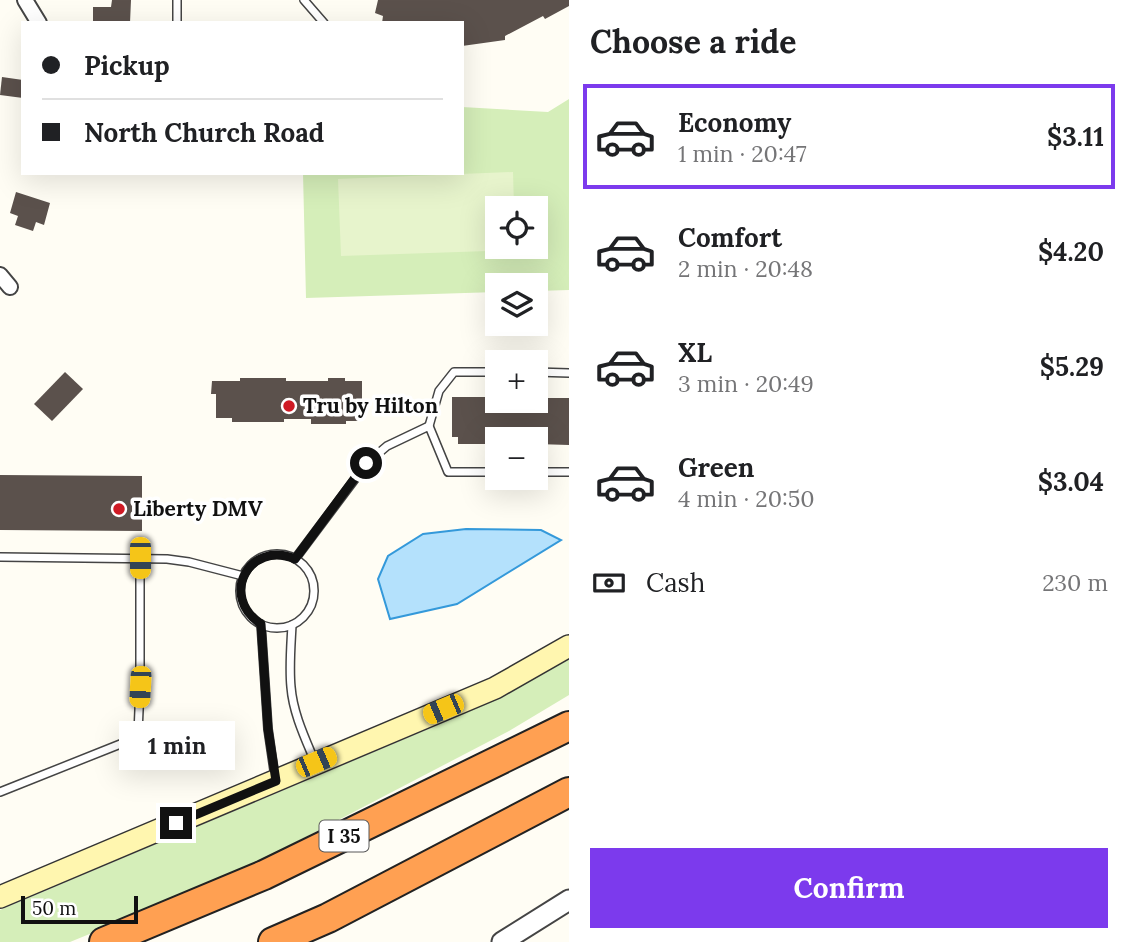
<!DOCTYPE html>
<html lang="en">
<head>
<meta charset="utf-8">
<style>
  :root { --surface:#fff; --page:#f6f6f6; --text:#202124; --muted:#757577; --line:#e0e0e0; --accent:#7c3aed }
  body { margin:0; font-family:Lora,serif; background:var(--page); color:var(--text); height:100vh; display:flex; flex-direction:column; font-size:26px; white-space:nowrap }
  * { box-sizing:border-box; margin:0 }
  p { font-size:23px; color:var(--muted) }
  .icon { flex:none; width:38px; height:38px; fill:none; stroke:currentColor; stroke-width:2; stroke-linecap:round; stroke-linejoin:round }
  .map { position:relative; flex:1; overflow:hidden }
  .panel { display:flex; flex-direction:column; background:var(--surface); width:560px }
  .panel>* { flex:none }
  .guide { position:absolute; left:21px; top:21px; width:443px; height:154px; border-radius:0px; box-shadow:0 7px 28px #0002; display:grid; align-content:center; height:154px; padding:0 21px; background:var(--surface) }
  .buttons { position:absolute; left:485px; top:196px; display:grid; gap:14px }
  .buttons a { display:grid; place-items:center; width:63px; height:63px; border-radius:0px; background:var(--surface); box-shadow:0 7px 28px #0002; font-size:35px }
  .scale { position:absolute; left:21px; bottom:18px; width:117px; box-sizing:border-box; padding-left:7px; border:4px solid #111; border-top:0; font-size:19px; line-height:24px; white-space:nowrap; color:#111; -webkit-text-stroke:5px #fff; paint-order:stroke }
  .end { position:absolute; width:32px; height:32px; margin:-16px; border:9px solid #111; background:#fff; box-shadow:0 0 0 4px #fff }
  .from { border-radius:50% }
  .bubble { position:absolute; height:49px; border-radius:0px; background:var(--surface); box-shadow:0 7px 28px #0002; font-size:23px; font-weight:700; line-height:49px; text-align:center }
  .car { position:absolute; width:21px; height:42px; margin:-21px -10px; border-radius:9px; box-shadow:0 0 5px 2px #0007; background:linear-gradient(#f5c518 24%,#345 0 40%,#f5c518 0 76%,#345 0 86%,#f5c518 0) }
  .guide b { display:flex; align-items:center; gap:24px; height:66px; font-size:26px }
  .guide b+b { border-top:2px solid var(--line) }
  .guide i { width:18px; height:18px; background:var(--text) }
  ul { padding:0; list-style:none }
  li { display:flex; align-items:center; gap:21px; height:105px; margin:0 14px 10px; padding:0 7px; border:4px solid transparent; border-radius:0px }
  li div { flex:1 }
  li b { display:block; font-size:26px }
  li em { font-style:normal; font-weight:700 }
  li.active { border-color:var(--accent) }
  li>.icon { width:63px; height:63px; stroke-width:1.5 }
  h2 { padding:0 21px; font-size:32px; line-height:84px }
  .pay { display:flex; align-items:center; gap:18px; height:77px; padding:0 21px; font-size:26px }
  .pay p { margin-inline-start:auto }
  .button { display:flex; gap:14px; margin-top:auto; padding:14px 21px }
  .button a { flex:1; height:80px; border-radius:0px; background:var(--accent); color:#fff; font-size:28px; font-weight:700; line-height:80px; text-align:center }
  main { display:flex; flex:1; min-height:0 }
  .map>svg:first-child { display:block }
  .green { fill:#d5eeb9; fill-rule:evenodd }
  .pitch { fill:#e7f4cc }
  .water { fill:#b4e1fc; stroke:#3499da; stroke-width:2 }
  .building { fill:#5b514c }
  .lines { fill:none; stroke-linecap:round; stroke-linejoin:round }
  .service-casing { stroke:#444; stroke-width:10 }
  .minor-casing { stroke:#444; stroke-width:18 }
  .tertiary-casing { stroke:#444; stroke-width:23 }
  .secondary-casing { stroke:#333; stroke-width:24 }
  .motorway-casing { stroke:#222; stroke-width:32 }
  .service { stroke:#fff; stroke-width:7 }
  .minor { stroke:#fff; stroke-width:14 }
  .tertiary { stroke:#fff; stroke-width:19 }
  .secondary { stroke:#fff6af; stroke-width:21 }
  .motorway { stroke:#ffa052; stroke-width:28 }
  .route { stroke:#111; stroke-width:9 }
  .poi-dot { fill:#cf1a24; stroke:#fff; stroke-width:2.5 }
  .labels { text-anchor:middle; stroke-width:7; stroke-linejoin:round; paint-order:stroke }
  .shield { fill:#fff; stroke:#585858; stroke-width:2 }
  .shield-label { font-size:19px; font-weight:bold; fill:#111 }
  .poi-label { font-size:21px; font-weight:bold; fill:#111; stroke:#fff; text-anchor:start }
</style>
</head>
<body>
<main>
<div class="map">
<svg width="569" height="942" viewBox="0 0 569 942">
  <rect width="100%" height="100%" fill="#fffdf4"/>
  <!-- green -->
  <g class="green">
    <path d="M569 99V290L536 291V285H497V292L306 298 303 173H462V107L548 112ZM497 208H536V247H497Z"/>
    <polygon points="569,658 569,695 509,731 229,877 70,942 0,942 0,910 452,719"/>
  </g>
  <!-- pitch -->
  <polygon class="pitch" points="513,172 514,208 497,208 497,247 515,247 515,250 341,256 338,179"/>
  <!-- water -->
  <polygon class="water" points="466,529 541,530 561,540 457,604 390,619 378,579 388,556 423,534"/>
  <!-- building -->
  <g class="building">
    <polygon points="112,0 131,0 130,23 93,23 93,7 111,7"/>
    <polygon points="378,0 569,0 569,6 545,19 543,16 505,36 505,40 462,46 462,23 382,23 383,16 375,13"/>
    <polygon points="2,77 23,80 23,98 0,95"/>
    <polygon points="16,192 50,203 44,225 36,222 33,231 15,225 18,216 10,213"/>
    <polygon points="65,372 83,389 52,421 34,404"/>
    <polygon points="240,378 286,378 286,381 328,381 328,378 345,378 345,381 362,381 362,421 346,421 346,424 311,424 311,419 284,419 284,422 232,422 232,418 216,418 216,394 211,394 212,381 240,381"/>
    <polygon points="452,397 497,397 497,401 536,401 536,398 569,398 569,445 536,444 536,439 497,439 497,444 458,444 458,437 452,437"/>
    <polygon points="0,475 142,476 142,531 0,530"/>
  </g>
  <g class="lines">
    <defs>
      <g id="service">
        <polyline points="304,0 324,23"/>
        <polyline points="177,23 177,0"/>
        <polyline points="536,372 569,373"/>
        <polyline points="429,426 439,391 454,372 497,372"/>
        <polyline points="536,472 569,472"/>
        <circle cx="277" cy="591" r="37"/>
        <polyline points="0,557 167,559 189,562 243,576"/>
        <polyline points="295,559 367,463 387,446 429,426 448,472 497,472"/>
        <polyline points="261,624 268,729 275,777"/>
        <path d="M292 625C291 645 289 667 291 687 293 713 305 738 315 762"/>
        <polyline points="0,792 123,743 138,733 140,687 140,558"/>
      </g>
      <g id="minor">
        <polyline points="25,0 39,23"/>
        <polyline points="0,275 10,287"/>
      </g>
      <polyline id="tertiary" points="502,942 569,900"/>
      <polyline id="secondary" points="0,897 495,688 569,646"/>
      <g id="motorway">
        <polyline points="104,942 264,875 569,726"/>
        <polyline points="273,942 328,918 569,792"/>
      </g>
    </defs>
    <!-- service casing -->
    <use href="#service" class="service-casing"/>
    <!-- minor casing -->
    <use href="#minor" class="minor-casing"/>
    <!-- tertiary casing -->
    <use href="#tertiary" class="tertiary-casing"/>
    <!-- secondary casing -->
    <use href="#secondary" class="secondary-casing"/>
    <!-- motorway casing -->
    <use href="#motorway" class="motorway-casing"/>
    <!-- service -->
    <use href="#service" class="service"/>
    <!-- minor -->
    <use href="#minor" class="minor"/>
    <!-- tertiary -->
    <use href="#tertiary" class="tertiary"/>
    <!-- secondary -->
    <use href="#secondary" class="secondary"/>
    <!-- motorway -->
    <use href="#motorway" class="motorway"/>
  </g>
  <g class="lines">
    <!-- route -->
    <path class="route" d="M176 823 276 781 268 729 261 624C219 596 249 540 295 559L366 463"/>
  </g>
  <!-- markers -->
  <g class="poi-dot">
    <circle cx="289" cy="406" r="7"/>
    <circle cx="119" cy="509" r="7"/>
  </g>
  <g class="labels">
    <!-- shield labels -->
    <rect class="shield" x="319.5" y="820.5" width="49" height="31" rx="5"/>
    <g class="shield-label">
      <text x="344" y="843">I 35</text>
    </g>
    <!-- poi labels -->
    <g class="poi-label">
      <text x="303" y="413">Tru by Hilton</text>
      <text x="133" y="516">Liberty DMV</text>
    </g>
  </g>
</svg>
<div class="buttons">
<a><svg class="icon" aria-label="locate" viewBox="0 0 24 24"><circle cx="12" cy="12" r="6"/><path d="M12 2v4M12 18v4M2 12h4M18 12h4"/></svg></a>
<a><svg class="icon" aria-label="layers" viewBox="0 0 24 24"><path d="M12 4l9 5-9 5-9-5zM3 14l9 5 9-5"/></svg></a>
<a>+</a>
<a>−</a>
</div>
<div class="scale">50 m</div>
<i class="end from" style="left:366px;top:463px"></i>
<i class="end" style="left:176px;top:823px"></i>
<div class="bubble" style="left:119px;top:721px;width:116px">1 min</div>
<i class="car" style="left:140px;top:558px;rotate:180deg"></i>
<i class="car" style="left:140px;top:687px;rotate:183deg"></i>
<i class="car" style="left:443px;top:709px;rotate:247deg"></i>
<i class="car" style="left:316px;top:762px;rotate:67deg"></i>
<div class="guide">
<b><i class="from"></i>Pickup</b>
<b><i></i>North Church Road</b>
</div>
</div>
<section class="panel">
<h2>Choose a ride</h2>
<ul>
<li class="active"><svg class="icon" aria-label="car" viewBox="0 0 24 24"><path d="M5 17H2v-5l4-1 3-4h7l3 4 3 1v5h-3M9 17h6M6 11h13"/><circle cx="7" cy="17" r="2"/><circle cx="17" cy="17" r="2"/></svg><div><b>Economy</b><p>1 min · 20:47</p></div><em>$3.11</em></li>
<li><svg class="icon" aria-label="car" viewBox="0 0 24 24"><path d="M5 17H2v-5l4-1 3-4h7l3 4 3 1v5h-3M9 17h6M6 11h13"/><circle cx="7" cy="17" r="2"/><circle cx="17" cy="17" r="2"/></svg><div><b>Comfort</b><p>2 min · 20:48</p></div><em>$4.20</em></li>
<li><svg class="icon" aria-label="car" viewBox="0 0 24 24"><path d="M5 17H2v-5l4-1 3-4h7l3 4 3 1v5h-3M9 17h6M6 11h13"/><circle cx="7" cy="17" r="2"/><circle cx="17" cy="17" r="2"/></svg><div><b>XL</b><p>3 min · 20:49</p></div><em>$5.29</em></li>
<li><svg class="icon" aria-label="car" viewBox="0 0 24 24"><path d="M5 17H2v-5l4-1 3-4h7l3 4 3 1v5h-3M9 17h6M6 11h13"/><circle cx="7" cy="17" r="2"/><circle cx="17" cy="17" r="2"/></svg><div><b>Green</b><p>4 min · 20:50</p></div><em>$3.04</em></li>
</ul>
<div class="pay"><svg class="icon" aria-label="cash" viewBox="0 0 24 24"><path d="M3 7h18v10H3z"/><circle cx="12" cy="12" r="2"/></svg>Cash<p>230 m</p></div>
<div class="button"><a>Confirm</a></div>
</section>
</main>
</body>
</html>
